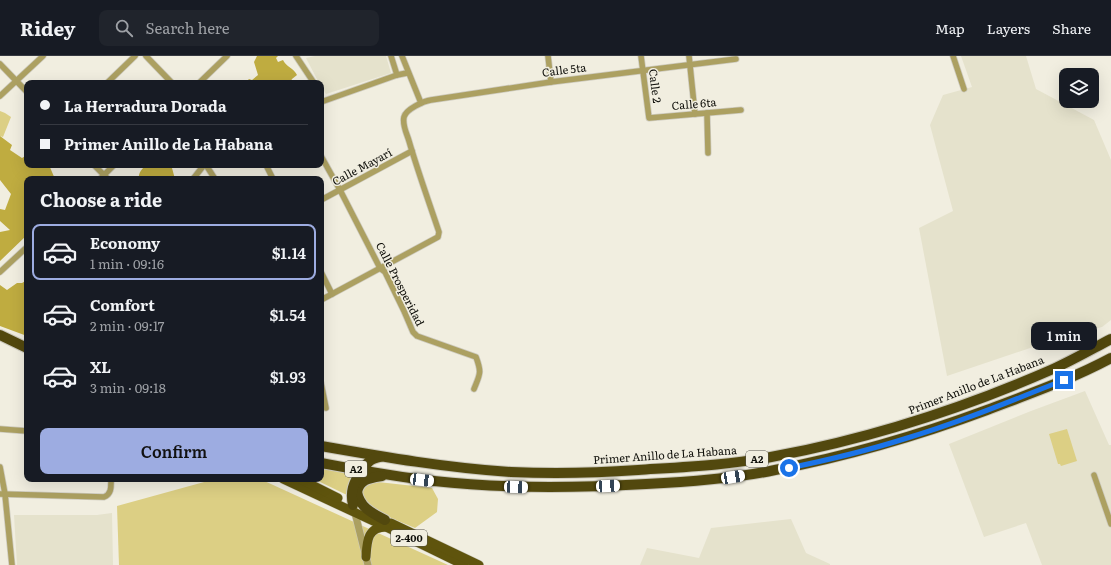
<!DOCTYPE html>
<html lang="en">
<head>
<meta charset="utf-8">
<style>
  :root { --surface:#171b24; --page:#20242c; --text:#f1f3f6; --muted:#9ea1a6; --line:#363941; --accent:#9dace1 }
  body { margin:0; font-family:Literata,serif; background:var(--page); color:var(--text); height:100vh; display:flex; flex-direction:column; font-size:15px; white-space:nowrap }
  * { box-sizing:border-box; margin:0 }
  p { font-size:13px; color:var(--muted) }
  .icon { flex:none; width:22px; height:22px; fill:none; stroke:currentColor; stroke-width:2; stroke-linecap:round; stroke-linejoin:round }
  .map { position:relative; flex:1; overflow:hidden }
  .details { position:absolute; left:24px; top:120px; width:300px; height:306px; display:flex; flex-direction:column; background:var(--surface); border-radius:8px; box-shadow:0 4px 16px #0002 }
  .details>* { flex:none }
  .hud { position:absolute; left:24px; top:24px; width:300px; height:88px; border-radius:8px; box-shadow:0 4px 16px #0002; display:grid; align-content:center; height:88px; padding:0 16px; background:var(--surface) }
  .buttons { position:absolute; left:1059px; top:12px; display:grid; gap:8px }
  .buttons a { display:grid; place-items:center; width:40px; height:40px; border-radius:8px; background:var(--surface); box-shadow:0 4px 16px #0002; font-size:20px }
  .end { position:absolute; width:18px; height:18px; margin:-9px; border:5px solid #1a73e8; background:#fff; box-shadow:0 0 0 2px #fff }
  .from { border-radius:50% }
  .bubble { position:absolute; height:28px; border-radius:8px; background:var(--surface); box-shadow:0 4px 16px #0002; font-size:13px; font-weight:600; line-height:28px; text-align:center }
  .car { position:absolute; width:12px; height:24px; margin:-12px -6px; border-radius:5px; box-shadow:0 0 3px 1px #0007; background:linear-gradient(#fff 24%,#345 0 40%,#fff 0 76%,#345 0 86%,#fff 0) }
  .hud b { display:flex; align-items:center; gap:14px; height:38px; font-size:15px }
  .hud b+b { border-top:1px solid var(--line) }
  .hud i { width:10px; height:10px; background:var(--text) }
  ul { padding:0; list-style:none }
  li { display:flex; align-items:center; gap:12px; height:56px; margin:0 8px 6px; padding:0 8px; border:2px solid transparent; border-radius:8px }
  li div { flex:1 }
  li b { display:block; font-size:15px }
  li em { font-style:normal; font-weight:600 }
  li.current { border-color:var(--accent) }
  li>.icon { width:36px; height:36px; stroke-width:1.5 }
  h2 { padding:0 16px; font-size:18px; line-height:48px }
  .action { display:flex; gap:8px; margin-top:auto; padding:8px 16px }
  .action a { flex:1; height:46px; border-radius:8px; background:var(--accent); color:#111; font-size:16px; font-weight:600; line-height:46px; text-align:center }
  header { display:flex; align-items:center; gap:24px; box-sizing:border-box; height:56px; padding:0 20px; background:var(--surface); border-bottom:1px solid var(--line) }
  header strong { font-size:19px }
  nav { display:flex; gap:22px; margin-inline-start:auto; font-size:14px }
  .search { width:280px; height:36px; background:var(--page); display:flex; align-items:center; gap:10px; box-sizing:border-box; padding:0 14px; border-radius:8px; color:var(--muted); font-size:15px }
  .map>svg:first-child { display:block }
  .built { fill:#e5e2cc }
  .green { fill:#dccf84 }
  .forest { fill:#bfac40 }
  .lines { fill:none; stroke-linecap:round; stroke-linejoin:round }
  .minor-casing { stroke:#cdcabe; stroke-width:7 }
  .tertiary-casing { stroke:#cdcabe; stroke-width:8 }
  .trunk-casing { stroke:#cdcabe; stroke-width:10 }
  .motorway-casing { stroke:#cdcabe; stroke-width:12 }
  .minor { stroke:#aca061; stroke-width:5.5 }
  .tertiary { stroke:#aca061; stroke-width:7 }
  .trunk { stroke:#5f540d; stroke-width:9 }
  .motorway { stroke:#52480e; stroke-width:10 }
  .route { stroke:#1a73e8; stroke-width:5 }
  .labels { text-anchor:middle; stroke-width:3; stroke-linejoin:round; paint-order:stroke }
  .shield { fill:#f1eee0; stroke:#52514a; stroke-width:1 }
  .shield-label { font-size:10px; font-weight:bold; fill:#0e0e09 }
  .street-label { font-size:11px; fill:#0e0e09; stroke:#f1eee0 }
</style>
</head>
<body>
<header>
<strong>Ridey</strong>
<div class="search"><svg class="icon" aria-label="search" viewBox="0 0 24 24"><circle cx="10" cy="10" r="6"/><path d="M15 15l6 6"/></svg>Search here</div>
<nav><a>Map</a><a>Layers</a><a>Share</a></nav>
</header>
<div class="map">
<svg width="1111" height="509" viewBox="0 0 1111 509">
  <rect width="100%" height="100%" fill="#f1eee0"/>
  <!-- built -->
  <g class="built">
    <polygon points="315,0 386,0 391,17 326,38 321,30 321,27 319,27 306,2"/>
    <polygon points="961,0 1026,0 1036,33 1094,64 1111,104 1111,264 1102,271 1045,287 947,320 919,172 953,155 930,69 943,39 972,31"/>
    <polygon points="1085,335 1109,389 1111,389 1111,509 1042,509 1026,467 984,481 949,388 1031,355"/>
    <polygon points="112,457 113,509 17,509 14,459 97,459"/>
    <polygon points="791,463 806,497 830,508 830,509 640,509 647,492 699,502 711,472"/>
  </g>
  <!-- green -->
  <g class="green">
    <polygon points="0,55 5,57 11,61 3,81 0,80"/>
    <polygon points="1067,373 1077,405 1061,410 1060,408 1058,408 1049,378"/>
    <polygon points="321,412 356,418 349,440 314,423 321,423"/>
    <polygon points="215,423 260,423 448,509 119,509 117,450"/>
    <path d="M378 426 432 432 438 443 437 456 415 472C402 466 359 452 363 435 365 428 372 427 378 426Z"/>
  </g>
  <!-- forest -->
  <g class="forest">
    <path d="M257 0H278L276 2 278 6 283 4C286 11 294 12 297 19L292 23 290 27H245L249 23 252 24 258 19 254 6Z"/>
    <polygon points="0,80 12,89 10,94 22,102 27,99 27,109 49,109 55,123 27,123 27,179 0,205 0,176 10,174 0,165 0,153 5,154 11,138 0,124"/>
    <path d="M147 109H174L172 112 175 123H139C138 117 142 112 147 109Z"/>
    <polygon points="27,224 27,280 0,270 0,229 7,234 17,227 22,227"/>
  </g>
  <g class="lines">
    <defs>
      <g id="minor">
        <polyline points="146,0 172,27"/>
        <polyline points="296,0 314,27"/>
        <polyline points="391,0 397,19"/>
        <polyline points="402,0 421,47"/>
        <polyline points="548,0 551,26"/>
        <polyline points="641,0 649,62 741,54"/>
        <polyline points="689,0 695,58"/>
        <polyline points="953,0 964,33"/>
        <polyline points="0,8 27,36"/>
        <polyline points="107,27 135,0"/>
        <polyline points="199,27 227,0"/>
        <polyline points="0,40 43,0"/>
        <polyline points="321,46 397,19 407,17"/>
        <polyline points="707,57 708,97"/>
        <path d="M321 100 340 134 380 212 385 216 404 255 413 276 417 280 476 301C482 317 480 318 474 333"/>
        <polyline points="94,109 108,123"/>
        <polyline points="206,109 215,123"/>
        <polyline points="266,109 273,123"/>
        <polyline points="100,123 114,109"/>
        <polyline points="193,123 204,109"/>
        <polyline points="321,144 412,95"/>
        <polyline points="0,216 27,191"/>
        <polyline points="321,216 332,238"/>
        <path d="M321 244 438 181 439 176C429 146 418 116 409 85 407 78 402 69 404 61 406 53 424 45 431 44L551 26 736 3"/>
        <polyline points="321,327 326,352"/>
        <polyline points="0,373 27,375"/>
        <polyline points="0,411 5,438 12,509"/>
        <polyline points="1094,419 1111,468"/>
        <path d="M0 438 104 441C112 438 111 430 111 423"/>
      </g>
      <polyline id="tertiary" points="354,453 368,509"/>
      <g id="trunk">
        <polyline points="283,423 386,471 464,509"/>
        <polyline points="300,423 338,442"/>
        <polyline points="391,467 479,509"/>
        <path d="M366 501C367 486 367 471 386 471"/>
      </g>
      <g id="motorway">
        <polyline points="0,279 27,292"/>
        <path d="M321 390C384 401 447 412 511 416 554 418 596 417 638 414 684 411 731 409 776 400 872 382 964 352 1053 313 1073 304 1092 293 1111 283"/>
        <path d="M321 407C359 414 396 421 434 425 504 433 575 432 646 428 689 426 733 423 775 414 848 400 917 380 987 354 1029 338 1072 323 1111 302"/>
        <path d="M357 436C360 423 370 422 382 420"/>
        <path d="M357 436C360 452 372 457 385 464"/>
        <path d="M353 449C350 436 353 427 361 416 368 407 367 404 380 401"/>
      </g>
    </defs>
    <!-- minor casing -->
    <use href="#minor" class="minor-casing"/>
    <!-- tertiary casing -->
    <use href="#tertiary" class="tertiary-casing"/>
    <!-- trunk casing -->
    <use href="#trunk" class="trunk-casing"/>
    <!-- motorway casing -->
    <use href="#motorway" class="motorway-casing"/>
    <!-- minor -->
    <use href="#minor" class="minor"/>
    <!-- tertiary -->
    <use href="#tertiary" class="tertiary"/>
    <!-- trunk -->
    <use href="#trunk" class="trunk"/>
    <!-- motorway -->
    <use href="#motorway" class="motorway"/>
  </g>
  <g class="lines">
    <!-- route -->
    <path class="route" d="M789 412C828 404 866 395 904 383 958 367 1011 345 1064 324"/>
  </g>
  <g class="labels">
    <!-- shield labels -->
    <g class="shield">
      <rect x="746" y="395" width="22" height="16" rx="3"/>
      <rect x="345" y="405" width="22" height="16" rx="3"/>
      <rect x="391" y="474" width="36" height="16" rx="3"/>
    </g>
    <g class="shield-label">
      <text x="757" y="407">A2</text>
      <text x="356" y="417">A2</text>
      <text x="409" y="486">2-400</text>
    </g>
    <!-- street labels -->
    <g class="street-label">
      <text transform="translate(564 14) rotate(-7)" y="4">Calle 5ta</text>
      <text transform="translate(655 30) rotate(83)" y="4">Calle 2</text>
      <text transform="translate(694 48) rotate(-5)" y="4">Calle 6ta</text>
      <text transform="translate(362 111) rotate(-28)" y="4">Calle Mayarí</text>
      <text transform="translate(400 228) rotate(63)" y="4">Calle Prosperidad</text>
      <text transform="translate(976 329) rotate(-21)" y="4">Primer Anillo de La Habana</text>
      <text transform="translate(665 399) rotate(-4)" y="4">Primer Anillo de La Habana</text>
    </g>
  </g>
</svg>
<div class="buttons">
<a><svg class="icon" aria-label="layers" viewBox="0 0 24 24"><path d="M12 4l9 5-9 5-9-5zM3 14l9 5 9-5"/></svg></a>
</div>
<i class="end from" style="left:789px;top:412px"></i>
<i class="end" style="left:1064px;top:324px"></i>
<div class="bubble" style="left:1031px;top:266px;width:66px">1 min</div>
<i class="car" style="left:733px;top:421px;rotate:81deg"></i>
<i class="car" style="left:422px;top:424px;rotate:97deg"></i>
<i class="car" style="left:608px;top:430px;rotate:87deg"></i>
<i class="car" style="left:516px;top:431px;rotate:92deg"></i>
<div class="hud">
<b><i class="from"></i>La Herradura Dorada</b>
<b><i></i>Primer Anillo de La Habana</b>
</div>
<section class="details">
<h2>Choose a ride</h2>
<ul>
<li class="current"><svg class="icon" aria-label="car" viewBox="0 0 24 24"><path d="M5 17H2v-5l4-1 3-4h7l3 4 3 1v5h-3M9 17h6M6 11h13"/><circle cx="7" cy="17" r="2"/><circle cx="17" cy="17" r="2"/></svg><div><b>Economy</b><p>1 min · 09:16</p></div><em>$1.14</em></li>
<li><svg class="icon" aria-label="car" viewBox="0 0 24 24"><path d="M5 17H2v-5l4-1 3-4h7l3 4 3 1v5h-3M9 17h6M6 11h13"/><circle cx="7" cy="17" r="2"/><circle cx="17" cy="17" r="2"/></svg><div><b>Comfort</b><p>2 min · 09:17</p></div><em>$1.54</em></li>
<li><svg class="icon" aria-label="car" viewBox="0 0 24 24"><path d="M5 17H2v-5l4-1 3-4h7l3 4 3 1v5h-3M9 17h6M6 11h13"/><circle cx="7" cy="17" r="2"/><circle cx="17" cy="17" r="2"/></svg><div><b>XL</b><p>3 min · 09:18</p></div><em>$1.93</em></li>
</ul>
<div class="action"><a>Confirm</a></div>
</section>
</div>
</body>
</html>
